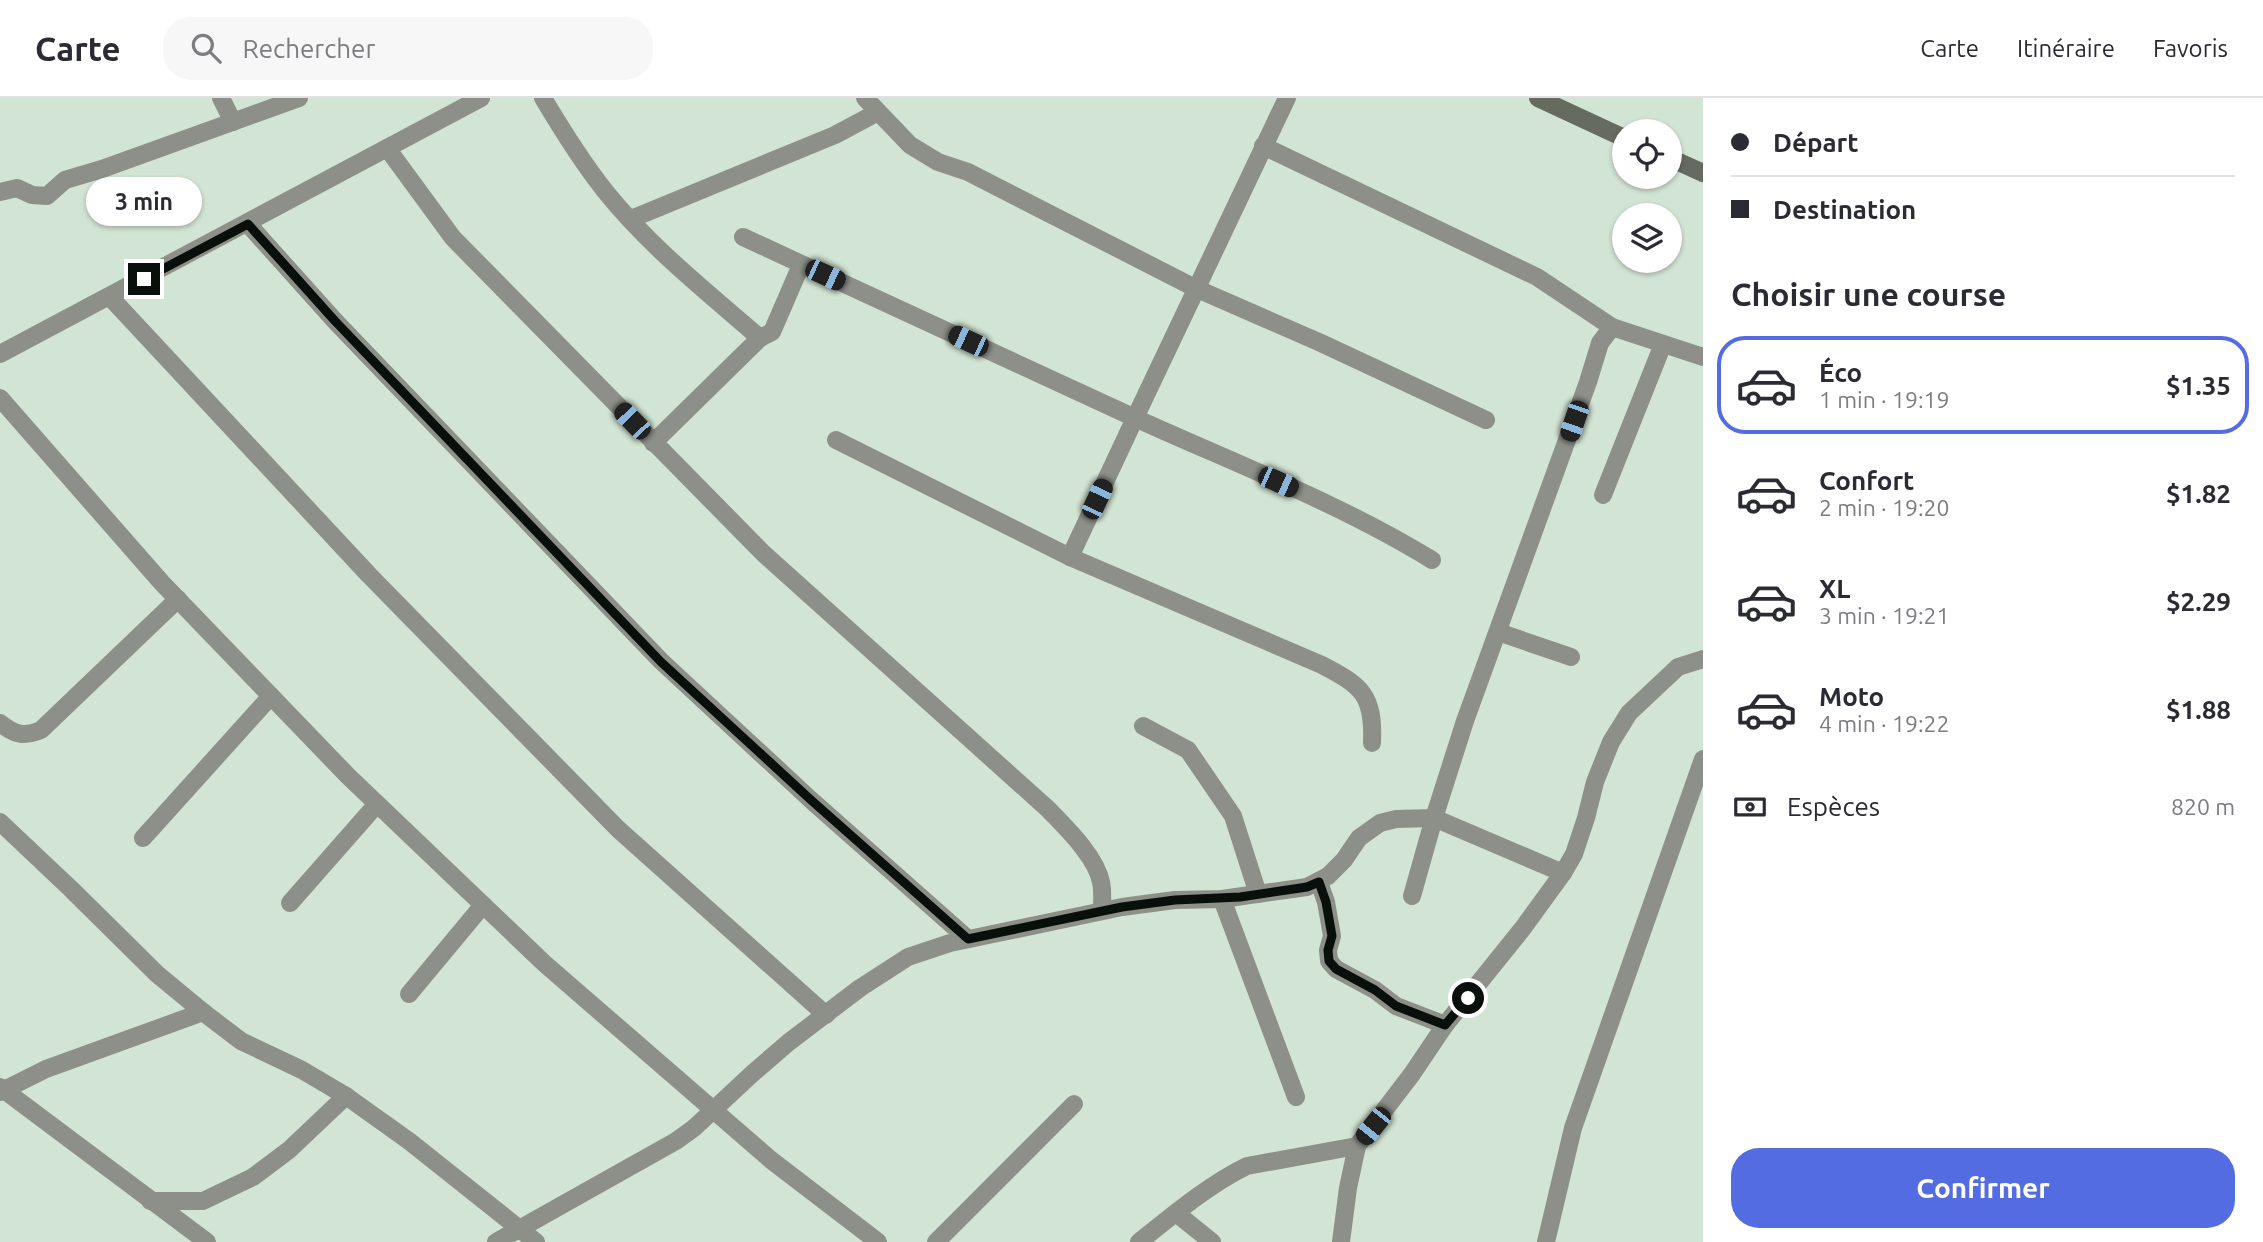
<!DOCTYPE html>
<html lang="fr">
<head>
<meta charset="utf-8">
<style>
  :root { --surface:#fff; --page:#f7f7f7; --text:#2b2b33; --muted:#7c7c81; --line:#e1e1e2; --accent:#546ce1 }
  body { margin:0; font-family:Ubuntu,sans-serif; background:var(--page); color:var(--text); height:100vh; display:flex; flex-direction:column; font-size:26px; white-space:nowrap }
  * { box-sizing:border-box; margin:0 }
  p { font-size:23px; color:var(--muted) }
  .icon { flex:none; width:38px; height:38px; fill:none; stroke:currentColor; stroke-width:2; stroke-linecap:round; stroke-linejoin:round }
  .map { position:relative; flex:1; overflow:hidden }
  .side { display:flex; flex-direction:column; background:var(--surface); width:560px }
  .side>* { flex:none }
  .banner { display:grid; align-content:center; height:154px; padding:0 28px; background:var(--surface) }
  .fabs { position:absolute; left:1612px; top:21px; display:grid; gap:14px }
  .fabs a { display:grid; place-items:center; width:70px; height:70px; border-radius:50%; background:var(--surface); box-shadow:0 2px 5px #0004; font-size:35px }
  .end { position:absolute; width:32px; height:32px; margin:-16px; border:9px solid #090f0a; background:#fff; box-shadow:0 0 0 4px #fff }
  .from { border-radius:50% }
  .bubble { position:absolute; height:49px; border-radius:24px; background:var(--surface); box-shadow:0 2px 5px #0004; font-size:23px; font-weight:600; line-height:49px; text-align:center }
  .car { position:absolute; width:21px; height:42px; margin:-21px -10px; border-radius:9px; box-shadow:0 0 5px 2px #0007; background:linear-gradient(#222 24%,#8ab4d8 0 40%,#222 0 76%,#8ab4d8 0 86%,#222 0) }
  .banner b { display:flex; align-items:center; gap:24px; height:66px; font-size:26px }
  .banner b+b { border-top:2px solid var(--line) }
  .banner i { width:18px; height:18px; background:var(--text) }
  ul { padding:0; list-style:none }
  li { display:flex; align-items:center; gap:21px; height:98px; margin:0 14px 10px; padding:0 14px; border:4px solid transparent; border-radius:28px }
  li div { flex:1 }
  li b { display:block; font-size:26px }
  li em { font-style:normal; font-weight:600 }
  li.on { border-color:var(--accent) }
  li>.icon { width:63px; height:63px; stroke-width:1.5 }
  h2 { padding:0 28px; font-size:32px; line-height:84px }
  .pay { display:flex; align-items:center; gap:18px; height:77px; padding:0 28px; font-size:26px }
  .pay p { margin-inline-start:auto }
  .button { display:flex; gap:14px; margin-top:auto; padding:14px 28px }
  .button a { flex:1; height:80px; border-radius:28px; background:var(--accent); color:#fff; font-size:28px; font-weight:600; line-height:80px; text-align:center }
  header { display:flex; align-items:center; gap:42px; box-sizing:border-box; height:98px; padding:0 35px; background:var(--surface); border-bottom:2px solid var(--line) }
  header strong { font-size:33px }
  nav { display:flex; gap:38px; margin-inline-start:auto; font-size:24px }
  .search { width:490px; height:63px; background:var(--page); display:flex; align-items:center; gap:18px; box-sizing:border-box; padding:0 24px; border-radius:28px; color:var(--muted); font-size:26px }
  main { display:flex; flex:1; min-height:0 }
  .map>svg:first-child { display:block }
  .lines { fill:none; stroke-linecap:round; stroke-linejoin:round }
  .street { stroke:#8d9088; stroke-width:18 }
  .secondary { stroke:#666b5f; stroke-width:18 }
  .route { stroke:#090f0a; stroke-width:9 }
</style>
</head>
<body>
<header>
<strong>Carte</strong>
<div class="search"><svg class="icon" aria-label="search" viewBox="0 0 24 24"><circle cx="10" cy="10" r="6"/><path d="M15 15l6 6"/></svg>Rechercher</div>
<nav><a>Carte</a><a>Itinéraire</a><a>Favoris</a></nav>
</header>
<main>
<div class="map">
<svg width="1703" height="1144" viewBox="0 0 1703 1144">
  <rect width="100%" height="100%" fill="#d2e4d4"/>
  <g class="lines">
    <!-- street -->
    <g class="street">
      <polyline points="221,0 233,24"/>
      <path d="M543 0C562 32 582 64 605 93 650 149 707 194 760 240"/>
      <polyline points="865,0 910,47 938,64 968,74 1195,190 1321,245 1486,322"/>
      <path d="M1287 0 1135 320C1234 365 1339 405 1432 462"/>
      <polyline points="1263,48 1537,179 1612,229 1703,259"/>
      <path d="M387 50 453 140 764 456 1048 711C1065 729 1096 758 1101 784 1103 793 1102 803 1102 812"/>
      <polyline points="0,94 17,90 32,97 47,98 65,82 102,71 299,0"/>
      <polyline points="631,121 835,37 878,14"/>
      <polyline points="248,126 335,223 661,563 811,702 968,841"/>
      <polyline points="743,139 1135,320 1070,459"/>
      <polyline points="110,199 369,477 618,731 826,917"/>
      <polyline points="0,256 481,0"/>
      <polyline points="0,300 162,485 348,678 545,866 771,1062 878,1144"/>
      <path d="M836 342 1070 459 1322 567C1362 588 1374 597 1372 645"/>
      <polyline points="653,345 760,240 772,234 801,167"/>
      <polyline points="1603,397 1663,246"/>
      <polyline points="1498,534 1571,559"/>
      <path d="M0 625C15 637 24 639 41 632L178 501"/>
      <polyline points="1143,628 1188,652 1233,718 1258,796"/>
      <polyline points="0,724 71,791 157,876 203,914 241,943 302,972 346,998 409,1043 536,1144"/>
      <polyline points="143,740 271,598"/>
      <polyline points="1319,784 1326,804 1332,838 1328,852 1329,863 1336,871 1375,892 1396,908 1445,927"/>
      <polyline points="1412,798 1434,720 1465,623 1588,284 1600,245 1612,229"/>
      <polyline points="1222,801 1296,999"/>
      <polyline points="290,805 377,706"/>
      <polyline points="409,896 483,807"/>
      <polyline points="0,989 207,1144"/>
      <polyline points="0,994 46,971 203,914"/>
      <polyline points="150,1103 203,1103 253,1079 289,1052 346,998"/>
      <polyline points="1176,1115 1212,1144"/>
      <polyline points="496,1144 676,1043 694,1030 753,975 789,944 860,890 908,859 950,845 1122,809 1175,802 1222,801 1307,789 1328,778 1344,762 1359,740 1380,725 1396,721 1434,720 1563,775"/>
      <polyline points="936,1144 1074,1006"/>
      <path d="M1139 1144C1173 1117 1208 1087 1247 1068L1357 1048"/>
      <polyline points="1341,1144 1348,1090 1357,1048 1412,976 1445,927 1523,830 1563,775 1574,756 1586,720 1595,684 1611,644 1629,615 1678,569 1703,561"/>
      <polyline points="1546,1144 1573,1030 1703,661"/>
    </g>
    <!-- secondary -->
    <g class="secondary">
      <polyline points="1538,0 1624,40"/>
      <polyline points="1670,60 1703,75"/>
    </g>
  </g>
  <g class="lines">
    <!-- route -->
    <polyline class="route" points="144,181 248,126 335,223 661,564 811,702 968,841 1122,809 1175,802 1240,799 1307,789 1319,784 1326,804 1332,838 1328,852 1329,863 1336,871 1375,892 1396,908 1445,927 1468,900"/>
  </g>
</svg>
<div class="fabs">
<a><svg class="icon" aria-label="locate" viewBox="0 0 24 24"><circle cx="12" cy="12" r="6"/><path d="M12 2v4M12 18v4M2 12h4M18 12h4"/></svg></a>
<a><svg class="icon" aria-label="layers" viewBox="0 0 24 24"><path d="M12 4l9 5-9 5-9-5zM3 14l9 5 9-5"/></svg></a>
</div>
<i class="end from" style="left:1468px;top:900px"></i>
<i class="end" style="left:144px;top:181px"></i>
<div class="bubble" style="left:86px;top:79px;width:116px">3 min</div>
<i class="car" style="left:825px;top:177px;rotate:115deg"></i>
<i class="car" style="left:968px;top:243px;rotate:295deg"></i>
<i class="car" style="left:632px;top:323px;rotate:316deg"></i>
<i class="car" style="left:1574px;top:323px;rotate:199deg"></i>
<i class="car" style="left:1278px;top:384px;rotate:114deg"></i>
<i class="car" style="left:1097px;top:401px;rotate:25deg"></i>
<i class="car" style="left:1373px;top:1028px;rotate:219deg"></i>
</div>
<section class="side">
<div class="banner">
<b><i class="from"></i>Départ</b>
<b><i></i>Destination</b>
</div>
<h2>Choisir une course</h2>
<ul>
<li class="on"><svg class="icon" aria-label="car" viewBox="0 0 24 24"><path d="M5 17H2v-5l4-1 3-4h7l3 4 3 1v5h-3M9 17h6M6 11h13"/><circle cx="7" cy="17" r="2"/><circle cx="17" cy="17" r="2"/></svg><div><b>Éco</b><p>1 min · 19:19</p></div><em>$1.35</em></li>
<li><svg class="icon" aria-label="car" viewBox="0 0 24 24"><path d="M5 17H2v-5l4-1 3-4h7l3 4 3 1v5h-3M9 17h6M6 11h13"/><circle cx="7" cy="17" r="2"/><circle cx="17" cy="17" r="2"/></svg><div><b>Confort</b><p>2 min · 19:20</p></div><em>$1.82</em></li>
<li><svg class="icon" aria-label="car" viewBox="0 0 24 24"><path d="M5 17H2v-5l4-1 3-4h7l3 4 3 1v5h-3M9 17h6M6 11h13"/><circle cx="7" cy="17" r="2"/><circle cx="17" cy="17" r="2"/></svg><div><b>XL</b><p>3 min · 19:21</p></div><em>$2.29</em></li>
<li><svg class="icon" aria-label="car" viewBox="0 0 24 24"><path d="M5 17H2v-5l4-1 3-4h7l3 4 3 1v5h-3M9 17h6M6 11h13"/><circle cx="7" cy="17" r="2"/><circle cx="17" cy="17" r="2"/></svg><div><b>Moto</b><p>4 min · 19:22</p></div><em>$1.88</em></li>
</ul>
<div class="pay"><svg class="icon" aria-label="cash" viewBox="0 0 24 24"><path d="M3 7h18v10H3z"/><circle cx="12" cy="12" r="2"/></svg>Espèces<p>820 m</p></div>
<div class="button"><a>Confirmer</a></div>
</section>
</main>
</body>
</html>
